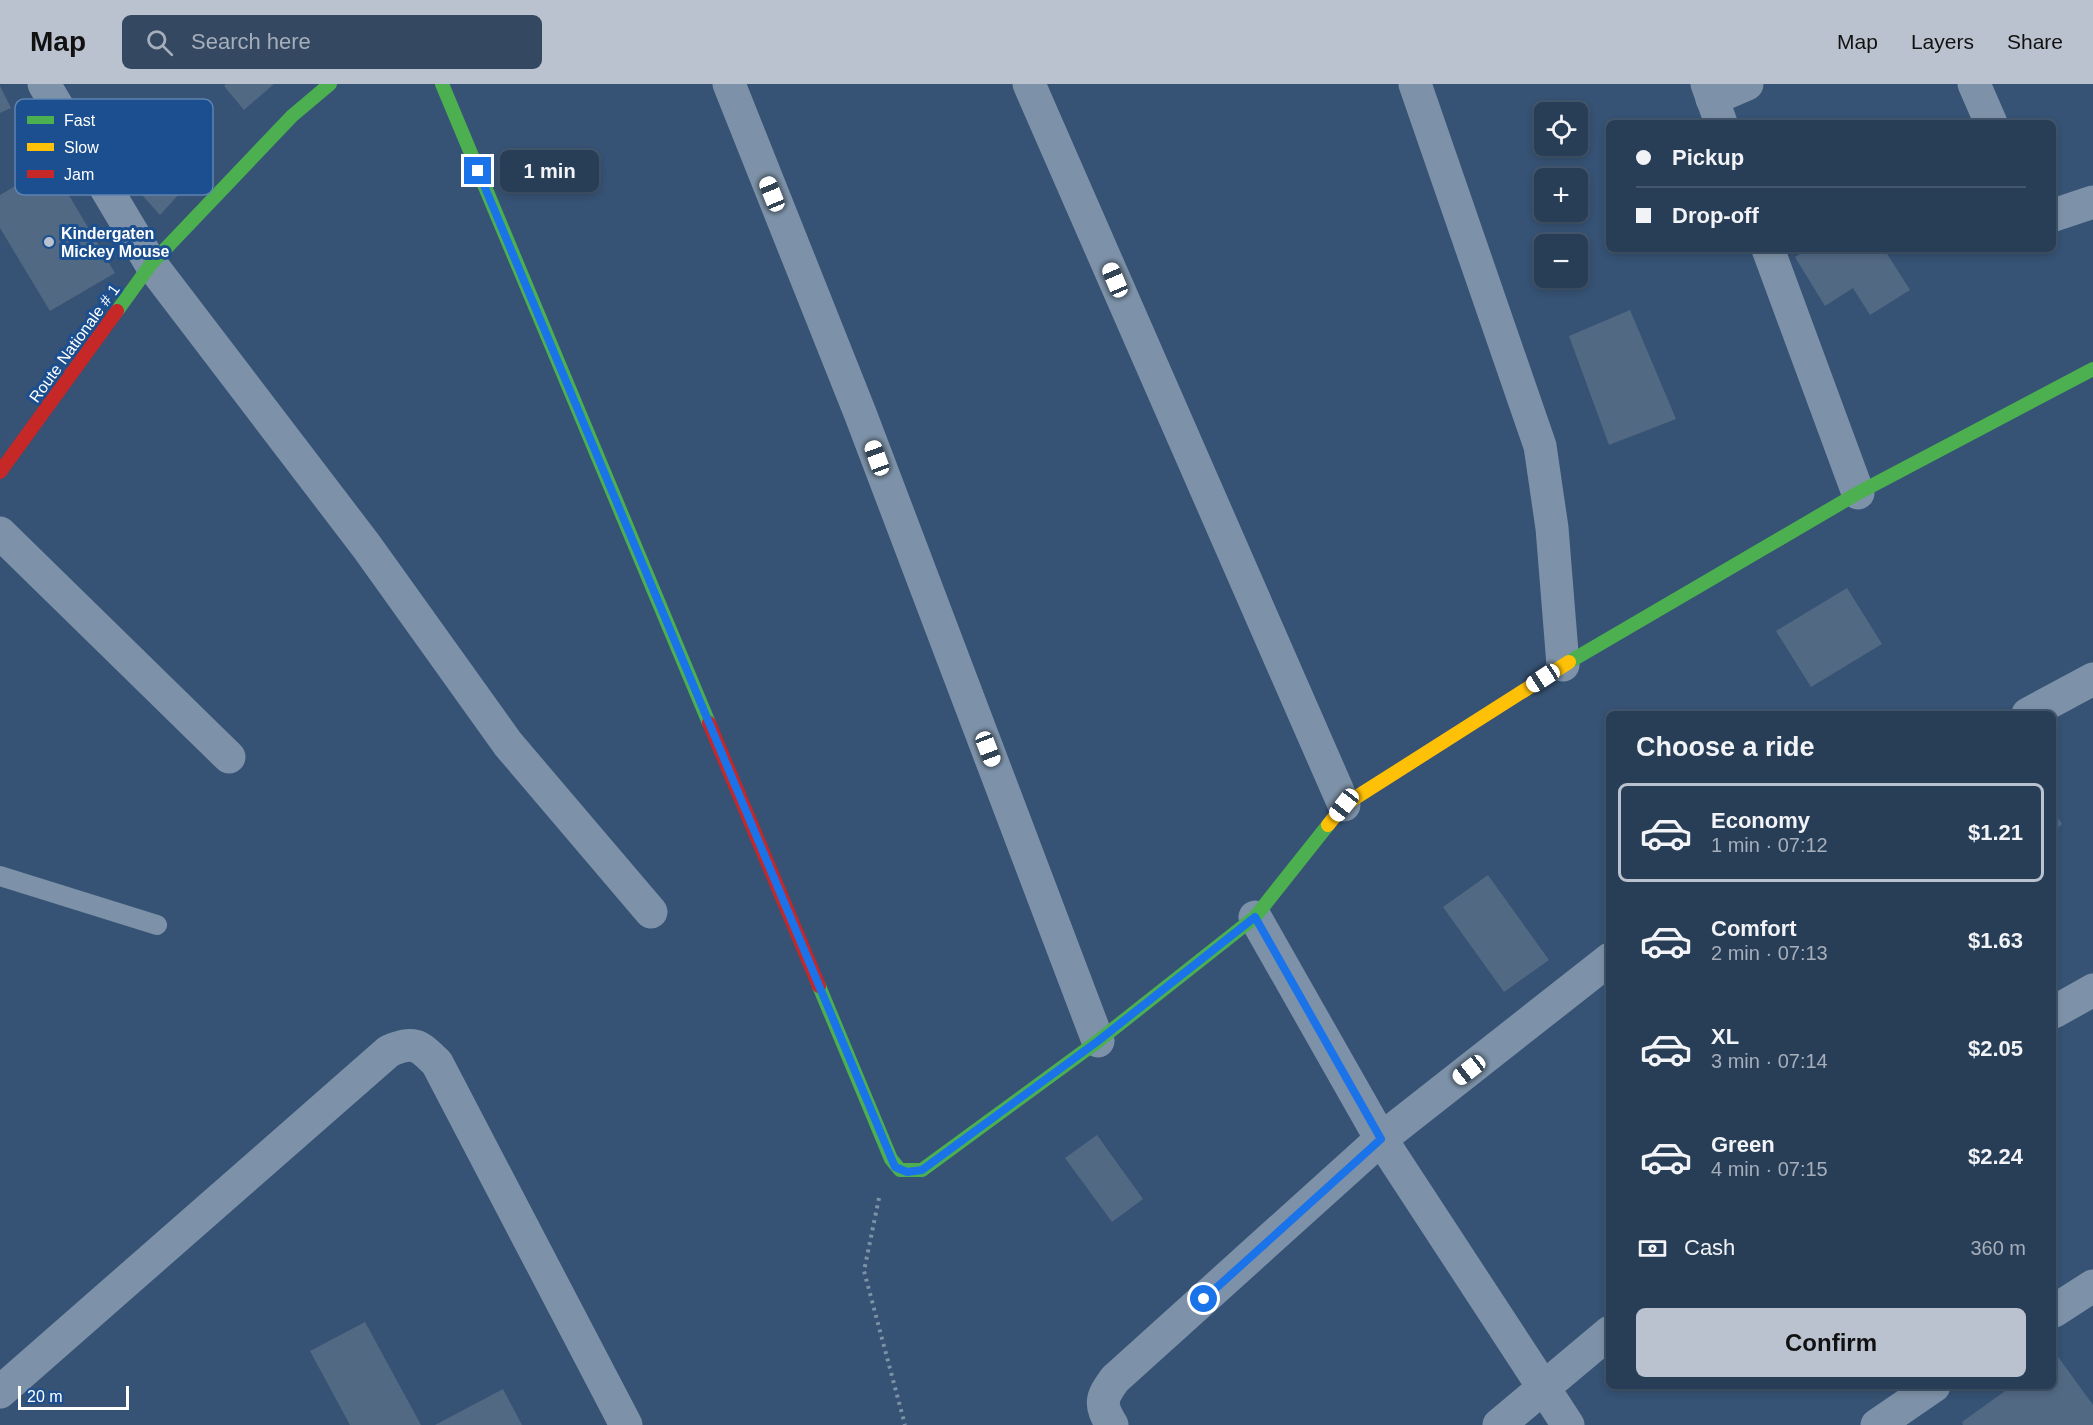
<!DOCTYPE html>
<html lang="en">
<head>
<meta charset="utf-8">
<style>
  :root { --surface:#283e57; --page:#344961; --text:#f1f3f6; --muted:#a5aeba; --line:#44576d; --accent:#b9c2ce }
  body { margin:0; font-family:Helvetica,sans-serif; background:var(--page); color:var(--text); height:100vh; display:flex; flex-direction:column; font-size:22px; white-space:nowrap }
  * { box-sizing:border-box; margin:0 }
  p { font-size:20px; color:var(--muted) }
  .icon { flex:none; width:33px; height:33px; fill:none; stroke:currentColor; stroke-width:2; stroke-linecap:round; stroke-linejoin:round }
  .map { position:relative; flex:1; overflow:hidden }
  .drawer { position:absolute; left:1606px; top:627px; width:450px; height:678px; display:flex; flex-direction:column; background:var(--surface); border-radius:9px; box-shadow:0 3px 9px #0003,0 0 0 2px var(--line) }
  .drawer>* { flex:none }
  .hud { position:absolute; left:1606px; top:36px; width:450px; height:132px; border-radius:9px; box-shadow:0 3px 9px #0003,0 0 0 2px var(--line); display:grid; align-content:center; height:132px; padding:0 30px; background:var(--surface) }
  .tools { position:absolute; left:1534px; top:18px; display:grid; gap:12px }
  .tools a { display:grid; place-items:center; width:54px; height:54px; border-radius:9px; background:var(--surface); box-shadow:0 3px 9px #0003,0 0 0 2px var(--line); font-size:30px }
  .scale { position:absolute; left:18px; bottom:15px; width:111px; box-sizing:border-box; padding-left:6px; border:3px solid #fff; border-top:0; font-size:16px; line-height:21px; white-space:nowrap; color:#fff; -webkit-text-stroke:4px #1b4f8f; paint-order:stroke }
  .end { position:absolute; width:27px; height:27px; margin:-14px; border:8px solid #1a73e8; background:#fff; box-shadow:0 0 0 3px #fff }
  .from { border-radius:50% }
  .bubble { position:absolute; height:42px; border-radius:9px; background:var(--surface); box-shadow:0 3px 9px #0003,0 0 0 2px var(--line); font-size:20px; font-weight:700; line-height:42px; text-align:center }
  .car { position:absolute; width:18px; height:36px; margin:-18px -9px; border-radius:8px; box-shadow:0 0 4px 2px #0007; background:linear-gradient(#fff 24%,#345 0 40%,#fff 0 76%,#345 0 86%,#fff 0) }
  .hud b { display:flex; align-items:center; gap:21px; height:57px; font-size:22px }
  .hud b+b { border-top:2px solid var(--line) }
  .hud i { width:15px; height:15px; background:var(--text) }
  ul { padding:0; list-style:none }
  li { display:flex; align-items:center; gap:18px; height:99px; margin:0 12px 9px; padding:0 18px; border:3px solid transparent; border-radius:9px }
  li div { flex:1 }
  li b { display:block; font-size:22px }
  li em { font-style:normal; font-weight:700 }
  li.selected { border-color:var(--accent) }
  li>.icon { width:54px; height:54px; stroke-width:1.5 }
  h2 { padding:0 30px; font-size:27px; line-height:72px }
  .pay { display:flex; align-items:center; gap:15px; height:66px; padding:0 30px; font-size:22px }
  .pay p { margin-inline-start:auto }
  .cta { display:flex; gap:12px; margin-top:auto; padding:12px 30px }
  .cta a { flex:1; height:69px; border-radius:9px; background:var(--accent); color:#111; font-size:24px; font-weight:700; line-height:69px; text-align:center }
  header { display:flex; align-items:center; gap:36px; box-sizing:border-box; height:84px; padding:0 30px; background:var(--accent); color:#111 }
  header strong { font-size:28px }
  nav { display:flex; gap:33px; margin-inline-start:auto; font-size:21px }
  .search { width:420px; height:54px; background:var(--page); display:flex; align-items:center; gap:15px; box-sizing:border-box; padding:0 21px; border-radius:9px; color:var(--muted); font-size:22px }
  .map>svg:first-child { display:block }
  .building { fill:#526984 }
  .lines { fill:none; stroke-linecap:round; stroke-linejoin:round }
  .path { stroke:#7d92a8; stroke-width:4; stroke-dasharray:3 4.5; stroke-linecap:butt }
  .lane { stroke:#7d92a8; stroke-width:20 }
  .street { stroke:#7d92a8; stroke-width:33 }
  .fast { stroke:#4caf50; stroke-width:14 }
  .slow { stroke:#ffc107; stroke-width:14 }
  .jam { stroke:#c62828; stroke-width:14 }
  .route { stroke:#1a73e8; stroke-width:8 }
  .poi-dot { fill:#b9c2ce; stroke:#1b4f8f; stroke-width:2 }
  .labels { text-anchor:middle; stroke-width:6; stroke-linejoin:round; paint-order:stroke }
  .poi-label { font-size:16px; font-weight:bold; fill:#fff; stroke:#1b4f8f; text-anchor:start }
  .street-label { font-size:16px; fill:#fff; stroke:#1b4f8f }
  .key { fill:#1b4f8f; stroke:#5f84b1; stroke-width:1.5 }
  .key-label { font-size:16px; fill:#fff }
</style>
</head>
<body>
<header>
<strong>Map</strong>
<div class="search"><svg class="icon" aria-label="search" viewBox="0 0 24 24"><circle cx="10" cy="10" r="6"/><path d="M15 15l6 6"/></svg>Search here</div>
<nav><a>Map</a><a>Layers</a><a>Share</a></nav>
</header>
<div class="map">
<svg width="2093" height="1341" viewBox="0 0 2093 1341">
  <rect width="100%" height="100%" fill="#365274"/>
  <!-- building -->
  <g class="building">
    <polygon points="226,0 274,0 244,26 224,2"/>
    <polygon points="0,2 11,24 0,29"/>
    <polygon points="179,38 214,72 160,131 125,92"/>
    <polygon points="51,81 115,189 50,227 0,144 0,111"/>
    <polygon points="1808,165 1884,165 1910,206 1870,231 1853,204 1825,222 1795,173"/>
    <polygon points="1630,226 1676,335 1609,361 1569,252"/>
    <polygon points="1847,504 1882,560 1811,603 1776,547"/>
    <polygon points="2054,728 2062,740 2054,747"/>
    <polygon points="1488,791 1549,876 1504,908 1443,823"/>
    <polygon points="1097,1051 1143,1115 1112,1138 1065,1074"/>
    <polygon points="365,1238 421,1341 350,1341 310,1267"/>
    <polygon points="2056,1270 2093,1321 2093,1341 1963,1341 1962,1338 2012,1302 2054,1302 2054,1272"/>
    <polygon points="503,1305 522,1341 435,1341"/>
  </g>
  <g class="lines">
    <!-- path -->
    <polyline class="path" points="879,1114 864,1187 905,1341"/>
    <!-- lane -->
    <polyline class="lane" points="0,792 157,841"/>
    <!-- street -->
    <g class="street">
      <polyline points="44,0 151,180 367,463 508,660 651,828"/>
      <polyline points="729,0 860,329 1098,957"/>
      <polyline points="1029,0 1344,721"/>
      <polyline points="1415,0 1540,362 1552,444 1563,581"/>
      <polyline points="1707,0 1721,39"/>
      <polyline points="1974,0 1991,39"/>
      <polyline points="1712,15 1747,0"/>
      <polyline points="2054,131 2093,118"/>
      <polyline points="1768,165 1858,409"/>
      <polyline points="0,449 229,673"/>
      <polyline points="2028,630 2093,595"/>
      <polyline points="1255,833 1381,1055 1568,1341"/>
      <polyline points="2054,928 2093,906"/>
      <polyline points="2054,1227 2093,1202"/>
      <path d="M0 1308 389 967C414 957 418 960 437 979L626 1341"/>
      <path d="M1112 1341C1099 1320 1101 1314 1115 1295L1381 1055 1610 875"/>
      <polyline points="1499,1341 1610,1248"/>
      <polyline points="1877,1341 1934,1302"/>
    </g>
    <!-- fast -->
    <g class="fast">
      <polyline points="442,0 709,639"/>
      <polyline points="117,227 151,180 292,32 330,0"/>
      <polyline points="1569,578 1858,409 2093,285"/>
      <polyline points="819,902 891,1075 900,1086 922,1086 1098,957 1255,833 1328,741"/>
    </g>
    <!-- slow -->
    <polyline class="slow" points="1328,741 1344,721 1569,578"/>
    <!-- jam -->
    <g class="jam">
      <polyline points="0,388 117,227"/>
      <polyline points="709,639 819,902"/>
    </g>
  </g>
  <g class="lines">
    <!-- route -->
    <polyline class="route" points="478,87 895,1083 907,1088 922,1086 1098,957 1255,833 1381,1055 1204,1215"/>
  </g>
  <!-- markers -->
  <circle class="poi-dot" cx="49" cy="158" r="6"/>
  <g class="labels">
    <!-- poi labels -->
    <g class="poi-label">
      <text x="61" y="155">Kindergaten<tspan x="61" dy="18">Mickey Mouse</tspan></text>
    </g>
    <!-- street labels -->
    <g class="street-label">
      <text transform="translate(74 259) rotate(-54)" y="6">Route Nationale # 1</text>
    </g>
  </g>
  <!-- legend -->
  <rect x="15" y="15" width="198" height="96" rx="9" class="key"/>
  <rect x="27" y="32" width="27" height="8" fill="#4caf50"/>
  <rect x="27" y="59" width="27" height="8" fill="#ffc107"/>
  <rect x="27" y="86" width="27" height="8" fill="#c62828"/>
  <g class="key-label">
    <text x="64" y="42">Fast</text>
    <text x="64" y="69">Slow</text>
    <text x="64" y="96">Jam</text>
  </g>
</svg>
<div class="tools">
<a><svg class="icon" aria-label="locate" viewBox="0 0 24 24"><circle cx="12" cy="12" r="6"/><path d="M12 2v4M12 18v4M2 12h4M18 12h4"/></svg></a>
<a>+</a>
<a>−</a>
</div>
<div class="scale">20 m</div>
<i class="end from" style="left:1204px;top:1215px"></i>
<i class="end" style="left:478px;top:87px"></i>
<div class="bubble" style="left:500px;top:66px;width:99px">1 min</div>
<i class="car" style="left:772px;top:110px;rotate:338deg"></i>
<i class="car" style="left:1115px;top:196px;rotate:337deg"></i>
<i class="car" style="left:877px;top:374px;rotate:340deg"></i>
<i class="car" style="left:1543px;top:594px;rotate:237deg"></i>
<i class="car" style="left:988px;top:665px;rotate:159deg"></i>
<i class="car" style="left:1344px;top:721px;rotate:218deg"></i>
<i class="car" style="left:1469px;top:986px;rotate:232deg"></i>
<div class="hud">
<b><i class="from"></i>Pickup</b>
<b><i></i>Drop-off</b>
</div>
<section class="drawer">
<h2>Choose a ride</h2>
<ul>
<li class="selected"><svg class="icon" aria-label="car" viewBox="0 0 24 24"><path d="M5 17H2v-5l4-1 3-4h7l3 4 3 1v5h-3M9 17h6M6 11h13"/><circle cx="7" cy="17" r="2"/><circle cx="17" cy="17" r="2"/></svg><div><b>Economy</b><p>1 min · 07:12</p></div><em>$1.21</em></li>
<li><svg class="icon" aria-label="car" viewBox="0 0 24 24"><path d="M5 17H2v-5l4-1 3-4h7l3 4 3 1v5h-3M9 17h6M6 11h13"/><circle cx="7" cy="17" r="2"/><circle cx="17" cy="17" r="2"/></svg><div><b>Comfort</b><p>2 min · 07:13</p></div><em>$1.63</em></li>
<li><svg class="icon" aria-label="car" viewBox="0 0 24 24"><path d="M5 17H2v-5l4-1 3-4h7l3 4 3 1v5h-3M9 17h6M6 11h13"/><circle cx="7" cy="17" r="2"/><circle cx="17" cy="17" r="2"/></svg><div><b>XL</b><p>3 min · 07:14</p></div><em>$2.05</em></li>
<li><svg class="icon" aria-label="car" viewBox="0 0 24 24"><path d="M5 17H2v-5l4-1 3-4h7l3 4 3 1v5h-3M9 17h6M6 11h13"/><circle cx="7" cy="17" r="2"/><circle cx="17" cy="17" r="2"/></svg><div><b>Green</b><p>4 min · 07:15</p></div><em>$2.24</em></li>
</ul>
<div class="pay"><svg class="icon" aria-label="cash" viewBox="0 0 24 24"><path d="M3 7h18v10H3z"/><circle cx="12" cy="12" r="2"/></svg>Cash<p>360 m</p></div>
<div class="cta"><a>Confirm</a></div>
</section>
</div>
</body>
</html>
